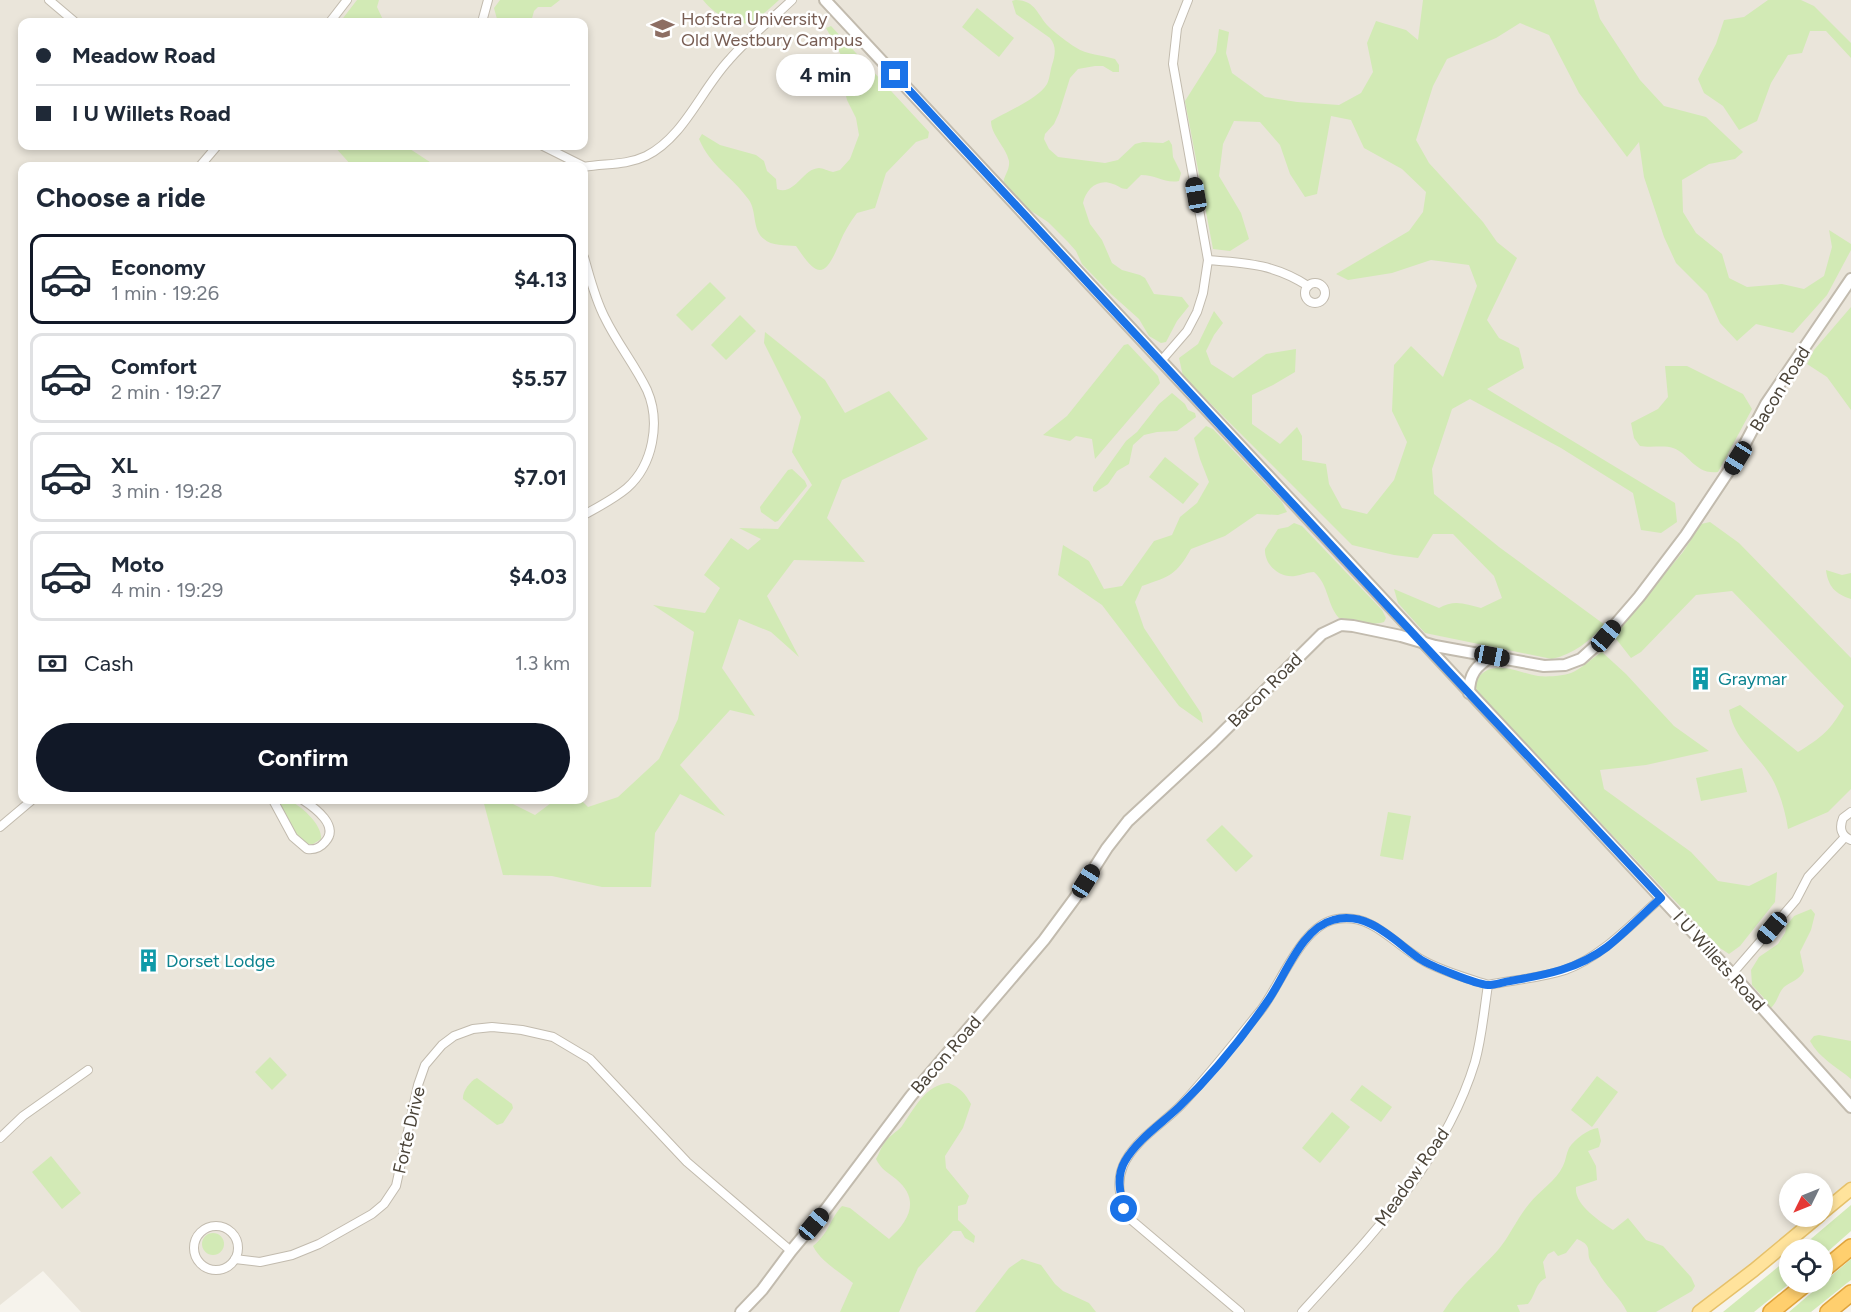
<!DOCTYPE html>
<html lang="en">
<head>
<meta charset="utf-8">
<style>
  :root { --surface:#fff; --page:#f6f6f7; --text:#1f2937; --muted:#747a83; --line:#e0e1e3; --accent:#111827 }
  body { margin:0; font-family:Figtree,sans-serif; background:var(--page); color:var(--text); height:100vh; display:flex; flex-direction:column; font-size:22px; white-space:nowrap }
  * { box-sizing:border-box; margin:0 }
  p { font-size:20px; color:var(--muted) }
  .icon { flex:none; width:33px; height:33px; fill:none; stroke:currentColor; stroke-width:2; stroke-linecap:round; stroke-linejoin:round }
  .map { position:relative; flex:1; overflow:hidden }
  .details { position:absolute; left:18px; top:162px; width:570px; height:642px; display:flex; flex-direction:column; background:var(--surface); border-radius:12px; box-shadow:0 3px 9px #0003 }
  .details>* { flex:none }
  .top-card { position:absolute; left:18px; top:18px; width:570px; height:132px; border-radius:12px; box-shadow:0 3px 9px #0003; display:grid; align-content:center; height:132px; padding:0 18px; background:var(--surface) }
  .needle { width:39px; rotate:227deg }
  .controls { position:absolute; left:1779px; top:1173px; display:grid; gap:12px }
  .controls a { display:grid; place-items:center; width:54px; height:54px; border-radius:50%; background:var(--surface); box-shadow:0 3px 9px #0003; font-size:30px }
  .end { position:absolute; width:27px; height:27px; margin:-14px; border:8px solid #1a73e8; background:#fff; box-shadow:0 0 0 3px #fff }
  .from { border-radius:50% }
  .bubble { position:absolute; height:42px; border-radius:21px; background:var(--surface); box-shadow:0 3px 9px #0003; font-size:20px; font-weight:700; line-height:42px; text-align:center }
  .car { position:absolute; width:18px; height:36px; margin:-18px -9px; border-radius:8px; box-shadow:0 0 4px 2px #0007; background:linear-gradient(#222 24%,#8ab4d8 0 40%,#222 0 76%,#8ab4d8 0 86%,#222 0) }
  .top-card b { display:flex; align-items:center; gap:21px; height:57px; font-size:22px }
  .top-card b+b { border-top:2px solid var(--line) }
  .top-card i { width:15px; height:15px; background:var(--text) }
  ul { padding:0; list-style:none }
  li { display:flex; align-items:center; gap:18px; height:90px; margin:0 12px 9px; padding:0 6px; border:3px solid var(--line); border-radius:12px }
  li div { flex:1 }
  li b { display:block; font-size:22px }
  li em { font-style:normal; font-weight:700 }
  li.active { border-color:var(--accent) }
  li>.icon { width:54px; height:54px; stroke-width:1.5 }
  h2 { padding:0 18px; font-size:27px; line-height:72px }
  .pay { display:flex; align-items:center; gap:15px; height:66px; padding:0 18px; font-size:22px }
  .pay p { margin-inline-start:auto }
  .cta { display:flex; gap:12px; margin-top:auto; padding:12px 18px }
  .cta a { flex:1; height:69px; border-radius:36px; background:var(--accent); color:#fff; font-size:24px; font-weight:700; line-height:69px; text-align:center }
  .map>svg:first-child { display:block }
  .residential { fill:#eae5da; fill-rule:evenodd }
  .green { fill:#d2eab5 }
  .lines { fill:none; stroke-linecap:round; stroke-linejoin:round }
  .minor-casing { stroke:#c2bbae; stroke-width:10 }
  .tertiary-casing { stroke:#c2bbae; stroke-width:14 }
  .primary-casing { stroke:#e6c16a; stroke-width:15 }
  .motorway-casing { stroke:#e0a43c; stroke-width:18 }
  .minor { stroke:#fff; stroke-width:8 }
  .tertiary { stroke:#fff; stroke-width:10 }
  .primary { stroke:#ffe39c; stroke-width:12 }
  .motorway { stroke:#ffcf6e; stroke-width:15 }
  .route { stroke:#1a73e8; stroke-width:8 }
  .labels { text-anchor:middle; stroke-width:5; stroke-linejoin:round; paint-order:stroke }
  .education-label { font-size:18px; fill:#785e54; stroke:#fff; text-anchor:start }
  .street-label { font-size:18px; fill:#4b4439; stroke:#fff }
  .culture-label { font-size:18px; fill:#0d838f; stroke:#fff; text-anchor:start }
</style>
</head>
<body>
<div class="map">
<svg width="1851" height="1312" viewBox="0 0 1851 1312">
  <rect width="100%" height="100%" fill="#f6f3ec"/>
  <!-- residential -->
  <path class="residential" d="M0 0H1851V1189L1823 1213 1822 1184H1790V1216L1819 1217 1699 1312H81L43 1271 0 1305ZM22 22H584V146H22ZM22 166H584V800H22Z"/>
  <!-- green -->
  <g class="green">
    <polygon points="357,0 379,0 377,7 384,22 340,22"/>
    <polygon points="500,0 560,0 551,7 538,7 534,11 531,22 501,22 497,19 494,8"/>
    <path d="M703 0H779C771 7 762 16 753 21 737 30 712 12 703 0Z"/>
    <path d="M1015 0C1036 0 1037 15 1049 27 1054 32 1070 44 1075 47 1087 55 1102 55 1115 59L1119 65V72H1113L1103 66H1095L1078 69 1070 78 1059 113 1054 124 1045 134 1044 139 1049 149 1058 157 1105 163 1118 160 1135 144 1143 142 1163 143 1169 140 1172 145 1173 157 1181 173 1179 181C1165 184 1157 175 1141 175L1127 189C1120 189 1120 186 1113 184 1098 178 1086 189 1083 203L1090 224 1102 240 1112 263 1122 270 1140 275 1145 278 1154 294 1182 297 1189 306 1177 321 1166 342 1161 343 1149 336 1139 319 1111 294 1082 264 1076 251 1068 242 1048 222 1025 207 1003 184C1004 175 1010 170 1009 161 1006 147 991 135 991 121 1006 112 1038 99 1047 84 1050 78 1050 71 1052 65 1055 55 1057 47 1050 38L1016 14 1012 1Z"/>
    <path d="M1423 0H1594L1600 19 1640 80 1664 106 1706 117 1743 152 1735 159 1709 164 1682 180 1683 212 1696 233 1722 254 1729 278 1747 287 1782 284 1804 289 1824 276 1832 247 1829 230 1851 244V250L1827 295 1793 333 1756 324 1737 341 1720 323 1707 294 1676 263 1664 237 1644 177 1639 142 1627 157 1579 93 1549 35 1520 23 1496 38 1447 59 1433 86 1416 140 1429 163 1483 222 1497 242 1517 258 1487 320 1499 338 1519 348 1524 368 1487 389 1675 503 1677 522 1661 533 1641 530 1633 493 1561 448 1470 399 1452 409 1432 469 1434 494 1499 547 1605 625C1589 641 1574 654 1552 659L1425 633 1398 603 1394 589 1439 608C1454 599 1466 604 1481 608L1502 598 1494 576 1453 534H1433L1418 558 1394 555 1352 545 1183 376 1179 358 1198 344 1214 311 1223 323 1214 335 1206 351 1211 364 1233 378 1266 354 1296 349 1295 372 1273 385 1252 395V424L1280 444 1297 427 1302 436V460L1326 464 1329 484 1342 508 1367 514 1394 480 1407 442 1392 411 1394 365 1411 346 1443 377 1477 286 1469 265 1431 260 1392 273 1348 280 1336 274 1409 231 1423 212 1426 192 1402 169 1364 148 1351 120 1331 116 1317 194 1305 197 1290 174 1280 145 1260 122 1234 121 1223 144 1219 176 1241 213 1249 239 1230 251 1213 249 1185 101 1216 52 1219 29 1229 32 1226 53 1232 73 1265 97 1297 102 1339 105 1361 93 1373 72 1367 43 1376 21 1406 30 1418 40Z"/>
    <polygon points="1768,0 1801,0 1814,6 1851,43 1851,58 1826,31 1810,31 1802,53 1788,55 1771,83 1757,121 1739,130 1723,106 1704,93 1698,79 1716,44 1724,20 1744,17"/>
    <polygon points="977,8 1014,38 999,57 962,27"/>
    <path d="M831 26 929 132 928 138 916 142 886 173 875 208 857 213C850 222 844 232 840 242 825 278 818 279 796 246 786 245 771 246 764 239 752 230 757 212 749 200 732 176 711 167 699 139L702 134 720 145 756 155 764 161 767 171 776 179 777 189C795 196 802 169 819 168 823 168 828 171 833 172L840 170 850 159 859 135 856 118 847 100 841 76V55L826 28Z"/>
    <polygon points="334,146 407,147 436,166 352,166"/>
    <polygon points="710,282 726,298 692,331 676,315"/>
    <polygon points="1851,307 1851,410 1827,377 1807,364 1814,350"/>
    <polygon points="740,315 756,331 726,360 711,345"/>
    <polygon points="765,332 825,380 845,413 889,391 928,439 842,480 827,518 865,562 794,560 767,596 799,657 771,632 739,619 722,668 755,716 730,710 680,765 725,816 680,794 655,833 651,887 602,887 552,876 503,875 483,800 505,800 535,815 555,800 581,800 588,807 618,797 659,759 678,719 694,632 653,605 705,613 720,588 704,575 731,538 748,550 761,539 739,528 778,529 812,485 792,452 801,417 764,343"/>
    <polygon points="1128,344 1158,376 1160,383 1095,459 1092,439 1076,436 1070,441 1043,435 1067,416 1124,345"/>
    <path d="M1665 366H1687L1743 394 1752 409 1718 472C1695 475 1689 453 1673 448 1665 445 1650 448 1640 446L1634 438 1631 423 1658 409 1668 397Z"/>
    <polygon points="1172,393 1185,404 1188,410 1195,413 1196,417 1177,431 1157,432 1144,435 1133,445 1129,464 1117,471 1108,484 1096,492 1093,491 1093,487 1126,441 1137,432 1159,404"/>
    <path d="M1206 426 1213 429 1282 502 1287 512 1278 515 1257 514 1225 536 1191 549C1176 575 1171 576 1142 586L1135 602 1144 628 1201 713 1203 723 1179 706 1102 605 1058 575 1063 545 1089 561 1104 589 1122 586 1154 541 1172 535 1180 517 1197 503 1209 482 1200 459 1194 438Z"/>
    <polygon points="1165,457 1199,484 1183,504 1149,477"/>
    <polygon points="792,469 805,481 807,486 778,521 775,522 761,512 760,507 788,470"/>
    <path d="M1710 522 1739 543 1851 658V789L1828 812 1788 829C1785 810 1779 788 1768 772 1753 750 1734 738 1729 710L1740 705 1798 752C1821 738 1831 730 1844 706L1732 591 1696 595 1641 652 1631 658 1613 635 1683 552 1701 524Z"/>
    <path d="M1294 523 1302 526 1382 610 1386 618 1384 622C1369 627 1354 619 1339 618 1327 605 1329 585 1314 572 1307 572 1302 575 1295 576 1279 578 1264 564 1265 549L1278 529 1288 527Z"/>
    <path d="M1826 570 1842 575 1851 573V599C1835 594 1828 586 1826 570Z"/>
    <path d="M1602 652 1626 674 1674 726 1709 751 1646 765 1600 770 1604 789 1691 852 1718 881 1749 886 1777 872 1775 902 1740 946 1729 954 1720 948 1477 693 1475 681C1492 657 1515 672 1538 676 1547 677 1563 676 1571 673 1581 669 1592 658 1602 652Z"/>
    <polygon points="1742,768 1747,792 1701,801 1696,778"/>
    <path d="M277 800C280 800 284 799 287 800 299 803 323 825 321 839L313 844H304L296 836Z"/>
    <polygon points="1388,812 1411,816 1403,860 1380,856"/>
    <polygon points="1222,825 1253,856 1236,872 1206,840"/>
    <path d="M1811 909 1815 914 1811 930 1800 952 1804 971C1799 980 1792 981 1784 987 1778 993 1778 1002 1770 1009L1766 1008 1764 998 1752 985 1751 970 1759 957 1778 944 1785 933 1787 925 1794 916Z"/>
    <path d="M1819 1035 1851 1041V1079C1837 1067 1819 1058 1810 1041L1814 1036Z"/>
    <polygon points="270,1057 287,1075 272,1090 255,1072"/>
    <polygon points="1597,1076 1618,1092 1592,1127 1571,1110"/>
    <path d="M477 1078 512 1104 513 1108 503 1123 497 1125 463 1099C462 1092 470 1081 477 1078Z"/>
    <path d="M949 1083C960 1088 965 1093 971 1104L963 1128 945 1156 946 1168 969 1196 966 1204 958 1206V1220L975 1236 974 1243 965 1238 961 1231H953L918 1268 899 1312H840L853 1283C839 1271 821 1262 813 1246 830 1232 829 1220 842 1206L850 1208 889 1239C909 1221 921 1200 896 1179 887 1172 881 1169 876 1159 879 1154 881 1147 885 1142 889 1136 897 1132 902 1126 914 1109 926 1084 949 1083Z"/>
    <polygon points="1362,1085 1392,1107 1381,1122 1350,1100"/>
    <polygon points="1332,1112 1350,1127 1320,1163 1302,1148"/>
    <path d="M1598 1128 1601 1141 1599 1147 1588 1151 1596 1166 1597 1180 1576 1187C1574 1205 1600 1221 1613 1230L1628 1218 1646 1240 1663 1246 1691 1277 1695 1286 1692 1291 1656 1312H1627C1620 1297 1609 1290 1601 1277 1598 1272 1597 1269 1593 1265 1583 1253 1596 1247 1577 1239L1566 1253 1558 1256 1554 1251 1548 1254 1543 1262 1546 1278C1535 1283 1536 1295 1528 1304L1517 1305 1520 1312H1443C1458 1288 1479 1271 1498 1250 1510 1236 1517 1218 1529 1204 1539 1191 1556 1181 1563 1166 1566 1160 1566 1154 1569 1148 1575 1139 1588 1129 1598 1128Z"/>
    <polygon points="51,1156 81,1193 62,1209 32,1172"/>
    <polygon points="1851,1205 1851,1231 1825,1254 1823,1256 1822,1250 1799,1249"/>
    <circle cx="213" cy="1244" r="11"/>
    <polygon points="1789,1258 1790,1283 1754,1312 1723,1312"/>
    <polygon points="1022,1259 1041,1265 1055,1284 1063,1291 1089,1303 1096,1312 975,1312 1009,1268"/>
    <polygon points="1851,1259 1851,1280 1847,1283 1811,1312 1789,1312"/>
  </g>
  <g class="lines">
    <defs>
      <g id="minor">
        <polyline points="49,0 75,22"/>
        <polyline points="330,22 347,0"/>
        <polyline points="482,22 488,0"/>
        <polyline points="543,146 583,166"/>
        <polyline points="200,166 217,146"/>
        <path d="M584 167C604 163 625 166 646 156 684 137 701 90 729 60 748 38 771 20 792 0"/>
        <path d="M584 257C590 278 595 299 605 318 617 343 635 365 647 390 661 422 653 465 627 488 614 499 598 507 584 515"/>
        <path d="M1208 260C1246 263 1274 264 1308 286"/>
        <circle cx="1315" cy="293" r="10"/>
        <polyline points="1161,361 1187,331 1197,312 1203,293 1208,260 1173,64 1177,28 1188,0"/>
        <path d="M273 800 293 837 307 849C315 850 320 848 325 842 340 826 315 808 303 800"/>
        <path d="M1851 812 1843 818C1839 828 1841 836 1851 840"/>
        <polyline points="0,827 32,800"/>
        <polyline points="1732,974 1796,900 1808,877 1845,837"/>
        <path d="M1488 985C1513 980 1541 978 1565 970 1603 956 1631 924 1661 898"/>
        <polyline points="0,1138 23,1116 88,1070"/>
        <circle cx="216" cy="1248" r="22"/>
        <polyline points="235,1259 260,1262 292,1255 319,1244 372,1214 384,1204 396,1186 418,1085 425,1065 442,1045 454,1036 473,1029 492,1027 522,1030 553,1037 590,1059 687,1162 791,1251"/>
        <path d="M1240 1312 1129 1218C1120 1202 1116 1183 1123 1166 1134 1140 1163 1124 1182 1104 1210 1074 1235 1042 1261 1010 1281 984 1302 924 1337 919 1374 913 1395 946 1424 961 1444 972 1467 978 1488 985 1484 1010 1482 1037 1475 1062 1445 1161 1370 1237 1302 1312"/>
      </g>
      <g id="tertiary">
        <polyline points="825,0 1732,974 1851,1107"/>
        <path d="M1469 693C1469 674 1476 666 1492 656"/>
        <polyline points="741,1312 762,1290 791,1251 826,1209 911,1096 1044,940 1075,898 1107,848 1128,821 1213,742 1322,634 1341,625 1353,626 1401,636 1435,646 1544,666 1565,665 1581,659 1601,641 1639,597 1686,535 1738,457 1766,404 1851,279"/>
      </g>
      <g id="primary">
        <polyline points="1822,1213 1851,1189"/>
        <polyline points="1699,1312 1754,1270 1819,1216"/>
      </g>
      <g id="motorway">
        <polyline points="1822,1271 1851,1247"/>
        <polyline points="1771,1312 1808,1282"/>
        <polyline points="1828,1312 1851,1293"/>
      </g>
    </defs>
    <!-- minor casing -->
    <use href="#minor" class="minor-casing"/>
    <!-- tertiary casing -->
    <use href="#tertiary" class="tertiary-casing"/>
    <!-- primary casing -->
    <use href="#primary" class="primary-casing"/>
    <!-- motorway casing -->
    <use href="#motorway" class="motorway-casing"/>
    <!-- minor -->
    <use href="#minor" class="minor"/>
    <!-- tertiary -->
    <use href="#tertiary" class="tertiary"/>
    <!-- primary -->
    <use href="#primary" class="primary"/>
    <!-- motorway -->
    <use href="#motorway" class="motorway"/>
  </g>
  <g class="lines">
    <!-- route -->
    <path class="route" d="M895 75 1420 641 1661 898C1643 914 1626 932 1607 947 1578 969 1545 975 1510 981 1503 982 1495 985 1488 985 1475 984 1431 966 1420 959 1394 941 1368 910 1333 920 1302 928 1286 974 1269 999 1243 1037 1212 1075 1179 1107 1161 1124 1138 1139 1125 1161 1116 1176 1120 1193 1124 1209"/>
  </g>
  <!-- icons -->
  <defs>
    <symbol id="school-bare" viewBox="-9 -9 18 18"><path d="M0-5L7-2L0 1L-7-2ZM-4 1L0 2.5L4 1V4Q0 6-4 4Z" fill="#8d6e63" stroke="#fff" stroke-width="2.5" paint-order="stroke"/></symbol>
    <symbol id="building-bare" viewBox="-9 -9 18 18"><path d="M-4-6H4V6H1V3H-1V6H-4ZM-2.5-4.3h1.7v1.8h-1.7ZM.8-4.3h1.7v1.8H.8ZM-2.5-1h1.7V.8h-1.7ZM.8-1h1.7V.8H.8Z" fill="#0f9aa8" stroke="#fff" stroke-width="2.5" paint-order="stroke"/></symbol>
  </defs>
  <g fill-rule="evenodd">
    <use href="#school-bare" x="646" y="12" width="33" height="33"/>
    <use href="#building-bare" x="1684" y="662" width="33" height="33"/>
    <use href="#building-bare" x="132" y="944" width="33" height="33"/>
  </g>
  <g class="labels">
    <!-- education labels -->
    <g class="education-label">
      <text x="681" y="25">Hofstra University<tspan x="681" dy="21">Old Westbury Campus</tspan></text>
    </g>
    <!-- street labels -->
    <g class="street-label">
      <text transform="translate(1780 389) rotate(-58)" y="6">Bacon Road</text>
      <text transform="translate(1265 690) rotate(-45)" y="6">Bacon Road</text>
      <text transform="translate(1719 961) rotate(48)" y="6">I U Willets Road</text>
      <text transform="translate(946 1055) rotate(-49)" y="6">Bacon Road</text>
      <text transform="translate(409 1130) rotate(-77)" y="6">Forte Drive</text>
      <text transform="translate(1412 1177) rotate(-55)" y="6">Meadow Road</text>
    </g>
    <!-- culture labels -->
    <g class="culture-label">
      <text x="1718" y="685">Graymar</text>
      <text x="166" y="967">Dorset Lodge</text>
    </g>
  </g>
</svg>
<div class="controls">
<a><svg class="needle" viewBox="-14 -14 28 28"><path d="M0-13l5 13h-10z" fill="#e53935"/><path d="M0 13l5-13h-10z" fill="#747a83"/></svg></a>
<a><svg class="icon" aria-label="locate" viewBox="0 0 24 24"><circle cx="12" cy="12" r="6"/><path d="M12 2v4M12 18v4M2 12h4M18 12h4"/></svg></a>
</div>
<i class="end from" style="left:1124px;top:1209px"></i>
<i class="end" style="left:895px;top:75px"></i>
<div class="bubble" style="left:776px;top:54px;width:99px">4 min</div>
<i class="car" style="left:1196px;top:195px;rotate:350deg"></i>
<i class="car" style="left:1738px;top:458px;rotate:212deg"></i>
<i class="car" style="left:1606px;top:636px;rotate:40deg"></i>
<i class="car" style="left:1492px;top:656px;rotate:101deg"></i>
<i class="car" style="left:1086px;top:881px;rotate:32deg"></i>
<i class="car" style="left:1772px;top:928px;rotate:220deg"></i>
<i class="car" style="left:814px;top:1224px;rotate:40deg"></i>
<div class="top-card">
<b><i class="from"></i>Meadow Road</b>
<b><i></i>I U Willets Road</b>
</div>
<section class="details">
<h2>Choose a ride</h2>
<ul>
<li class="active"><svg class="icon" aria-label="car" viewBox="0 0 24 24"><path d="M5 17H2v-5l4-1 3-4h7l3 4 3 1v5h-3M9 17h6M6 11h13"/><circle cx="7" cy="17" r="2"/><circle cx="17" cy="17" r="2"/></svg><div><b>Economy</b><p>1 min · 19:26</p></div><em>$4.13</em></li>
<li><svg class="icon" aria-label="car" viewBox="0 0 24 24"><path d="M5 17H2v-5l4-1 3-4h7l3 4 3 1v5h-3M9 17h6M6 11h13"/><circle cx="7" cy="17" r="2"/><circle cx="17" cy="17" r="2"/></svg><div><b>Comfort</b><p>2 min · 19:27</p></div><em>$5.57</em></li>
<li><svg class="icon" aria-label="car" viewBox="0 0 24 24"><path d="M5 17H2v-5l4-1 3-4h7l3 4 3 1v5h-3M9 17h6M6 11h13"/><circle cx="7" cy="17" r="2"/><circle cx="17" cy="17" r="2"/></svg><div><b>XL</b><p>3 min · 19:28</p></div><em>$7.01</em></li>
<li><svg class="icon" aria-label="car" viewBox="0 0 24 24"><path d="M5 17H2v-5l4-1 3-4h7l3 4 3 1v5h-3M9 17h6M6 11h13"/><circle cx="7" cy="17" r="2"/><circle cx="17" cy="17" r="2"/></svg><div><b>Moto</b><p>4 min · 19:29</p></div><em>$4.03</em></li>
</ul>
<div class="pay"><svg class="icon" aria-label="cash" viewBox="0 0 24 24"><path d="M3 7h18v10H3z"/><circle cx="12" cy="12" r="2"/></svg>Cash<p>1.3 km</p></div>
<div class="cta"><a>Confirm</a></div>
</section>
</div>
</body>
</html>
